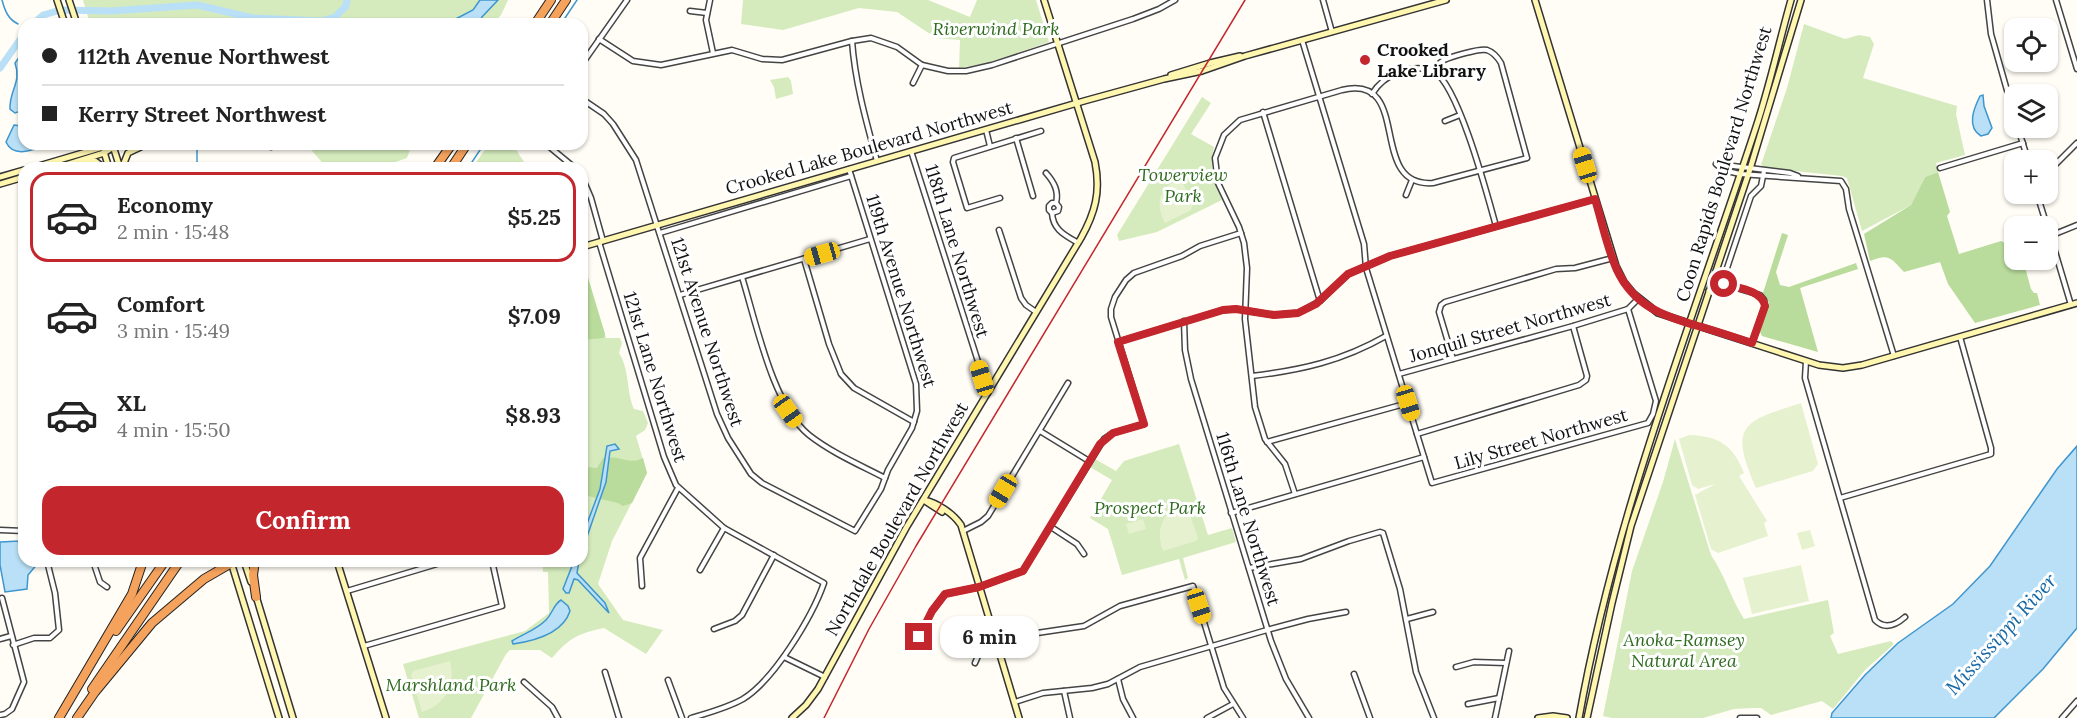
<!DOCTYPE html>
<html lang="en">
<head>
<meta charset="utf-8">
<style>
  :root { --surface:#fff; --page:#f2f2f2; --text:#222; --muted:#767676; --line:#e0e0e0; --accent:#c4262e }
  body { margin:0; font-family:Lora,serif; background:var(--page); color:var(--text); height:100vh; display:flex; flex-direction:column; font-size:22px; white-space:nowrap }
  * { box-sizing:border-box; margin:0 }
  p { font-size:20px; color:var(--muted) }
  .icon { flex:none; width:33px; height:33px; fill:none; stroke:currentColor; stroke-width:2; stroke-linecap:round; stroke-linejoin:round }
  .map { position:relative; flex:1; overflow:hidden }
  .details { position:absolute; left:18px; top:162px; width:570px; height:405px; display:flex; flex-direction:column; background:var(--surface); border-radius:18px; box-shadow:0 2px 4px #0004 }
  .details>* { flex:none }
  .hud { position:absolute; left:18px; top:18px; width:570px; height:132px; border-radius:18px; box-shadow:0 2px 4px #0004; display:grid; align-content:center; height:132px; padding:0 24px; background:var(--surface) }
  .tools { position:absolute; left:2004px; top:18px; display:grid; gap:12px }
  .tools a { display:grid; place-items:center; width:54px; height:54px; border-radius:12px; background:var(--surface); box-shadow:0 2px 4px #0004; font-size:30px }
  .end { position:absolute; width:27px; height:27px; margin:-14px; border:8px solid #c4262e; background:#fff; box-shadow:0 0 0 3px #fff }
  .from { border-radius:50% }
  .bubble { position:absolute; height:42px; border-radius:18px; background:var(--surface); box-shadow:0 2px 4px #0004; font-size:20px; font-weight:800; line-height:42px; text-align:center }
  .car { position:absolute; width:18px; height:36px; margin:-18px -9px; border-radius:8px; box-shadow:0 0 4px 2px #0007; background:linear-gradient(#f5c518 24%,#345 0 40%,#f5c518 0 76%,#345 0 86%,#f5c518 0) }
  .hud b { display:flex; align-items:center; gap:21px; height:57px; font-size:22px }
  .hud b+b { border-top:2px solid var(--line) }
  .hud i { width:15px; height:15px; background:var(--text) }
  ul { padding:10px 0 0; list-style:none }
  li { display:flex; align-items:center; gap:18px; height:90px; margin:0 12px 9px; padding:0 12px; border:3px solid transparent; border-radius:18px }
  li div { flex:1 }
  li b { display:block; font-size:22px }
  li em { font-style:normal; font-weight:800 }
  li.on { border-color:var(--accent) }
  li>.icon { width:54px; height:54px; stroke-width:1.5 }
  .button { display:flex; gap:12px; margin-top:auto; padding:12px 24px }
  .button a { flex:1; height:69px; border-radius:18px; background:var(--accent); color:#fff; font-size:24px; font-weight:800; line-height:69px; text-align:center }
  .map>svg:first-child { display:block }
  .green { fill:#d5ebbd }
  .forest { fill:#b9dc9c }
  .pitch { fill:#e6f2cf }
  .water { fill:#b9e0f7; stroke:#3f96cf; stroke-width:1.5 }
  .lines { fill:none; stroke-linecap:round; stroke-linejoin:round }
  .stream { stroke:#3f96cf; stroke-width:1.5 }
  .river { stroke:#b9e0f7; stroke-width:7 }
  .street-casing { stroke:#444; stroke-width:7 }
  .secondary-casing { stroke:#333; stroke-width:8 }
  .highway-casing { stroke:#222; stroke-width:10 }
  .street { stroke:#fff; stroke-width:4 }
  .secondary { stroke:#fff6b0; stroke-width:5 }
  .highway { stroke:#f5a25d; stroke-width:8 }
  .rail { stroke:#c4262e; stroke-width:1.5 }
  .route { stroke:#c4262e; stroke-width:8 }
  .poi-dot { fill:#c4262e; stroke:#fff; stroke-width:2 }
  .labels { text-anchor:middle; stroke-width:6; stroke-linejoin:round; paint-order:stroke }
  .park-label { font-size:18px; font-style:italic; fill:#2f6b1f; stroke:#fff }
  .poi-label { font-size:18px; font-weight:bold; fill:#111; stroke:#fff; text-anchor:start }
  .street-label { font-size:18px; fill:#111; stroke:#fff }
  .water-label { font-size:20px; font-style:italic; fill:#1768a6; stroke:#fff }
</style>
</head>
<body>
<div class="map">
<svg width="2077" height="718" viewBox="0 0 2077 718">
  <rect width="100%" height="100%" fill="#fffdf5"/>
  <!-- green -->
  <g class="green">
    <polygon points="83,0 508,0 501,15 493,24 90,24"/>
    <polygon points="743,0 928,0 970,17 977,0 1036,0 1049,42 987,63 959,68 960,40 936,38 897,12 859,8 783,30 741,24"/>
    <polygon points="1804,24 1845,39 1859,35 1870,37 1874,44 1863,78 1957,106 1956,114 1965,155 1936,163 1938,172 1925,177 1911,205 1862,231 1847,178 1842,176 1766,168 1761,165 1787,88"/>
    <polygon points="788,77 791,81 793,94 776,99 774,87 770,80"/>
    <path d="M1202 97 1211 103 1191 134 1214 147C1209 168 1214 181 1222 200L1157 232 1119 241 1117 235Z"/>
    <polygon points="306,144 412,144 407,158 378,168 327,168"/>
    <polygon points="489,144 514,144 513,145 528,168 472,168"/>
    <path d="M582 258 606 338H620L622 343 619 353C630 370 626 391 634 409L643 411 648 423 645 430 636 436 647 473 612 541 598 584 623 620 663 630 646 654 604 628C579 633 569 638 552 658L540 650H510L506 654 471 718H419L403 664 525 631 549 613 548 572H543L542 561H582Z"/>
    <path d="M1675 439 1711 555C1725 575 1731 599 1744 619L1828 600 1834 633 1830 636 1838 654 1891 641 1894 644 1865 670 1833 709 1822 701 1771 715 1761 708H1753L1734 709 1703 718H1612L1603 716 1632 571 1663 482Z"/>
    <polygon points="1179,444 1208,535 1232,528 1236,542 1183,558 1188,578 1185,580 1179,559 1122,575 1108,529 1090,518 1112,480 1090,467 1095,459 1116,471 1124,461"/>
  </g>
  <!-- forest -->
  <g class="forest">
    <path d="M1938 172 1950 212 1947 216 1959 254 2001 241 2014 247V260H2023L2031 289 2034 293H2037L2040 305 1975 323 1948 284 1940 262 1904 272C1891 258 1889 253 1870 261L1864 234 1911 205 1925 177Z"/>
    <polygon points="1782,233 1788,235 1776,272 1780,285 1789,287 1856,263 1858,269 1800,288 1818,352 1762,336 1760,332 1769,303 1763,293"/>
    <polygon points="582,258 605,334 604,338 582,340"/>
    <path d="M582 439 587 467 597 468 603 458C620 454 627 466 643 458L647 473 632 503 623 506 618 503 588 496 582 515Z"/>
  </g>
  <!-- pitch -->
  <g class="pitch">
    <path d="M1181 180 1193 203 1191 210 1165 223C1155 205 1158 185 1181 180Z"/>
    <path d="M1801 403 1818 464 1813 471 1756 488C1729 426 1741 422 1801 403Z"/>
    <path d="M1689 435C1719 436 1733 445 1744 473L1739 476 1767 521 1764 523 1768 536 1718 553 1711 549 1695 495 1715 484 1698 489 1692 485 1679 439Z"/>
    <path d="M1187 506 1198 538 1196 541 1163 551C1155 529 1162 509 1187 506Z"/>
    <polygon points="1143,519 1146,529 1129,534 1126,524"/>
    <polygon points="1810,530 1815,546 1802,550 1797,533"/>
    <polygon points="1801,565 1809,601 1752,614 1743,578"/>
    <path d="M450 661C456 685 446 704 422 712L411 675 413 671Z"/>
  </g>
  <!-- water -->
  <g class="water">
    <polygon points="480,0 498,0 482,17 478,24 446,24 473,10"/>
    <path d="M24 50V110L15 113 10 109C9 91 22 82 15 63Z"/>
    <path d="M1983 95 1984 106 1992 128 1988 134 1981 136C1966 127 1974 108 1980 96Z"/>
    <path d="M14 125 21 126 24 125V144H52C37 148 14 160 6 142Z"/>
    <polygon points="615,444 619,449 610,451 606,482 582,551 582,537 600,489 607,446"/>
    <polygon points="2077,446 2077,628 2043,669 1994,718 1831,718 1832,713 1865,675 1898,643 1953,604 1990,566 2057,469"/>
    <polygon points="20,541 24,542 24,561 39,562 28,575 27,589 5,592 0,565 0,542"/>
    <polygon points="574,561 579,561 577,573 605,603 609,613 578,580 574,579 569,593 566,593 563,589"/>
    <path d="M561 600 568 606 570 611C563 633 534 641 513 644L512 641C523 634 536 630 546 620 553 613 553 605 561 600Z"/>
  </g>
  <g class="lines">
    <!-- stream -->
    <g class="stream">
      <path d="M2 0C5 11 8 19 18 24"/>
      <polyline points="248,24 253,18"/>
      <polyline points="561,24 577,0"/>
      <polyline points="197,144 197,168"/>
      <polyline points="468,168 484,144"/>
    </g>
    <!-- river -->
    <g class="river">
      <polyline points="33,24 43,15 61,10 111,11 197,5 253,18 321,21 335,17 346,6 347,0"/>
      <polyline points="0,68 24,34"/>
    </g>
    <defs>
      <g id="street">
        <polyline points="710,0 706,20 713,53"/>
        <polyline points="1323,0 1332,32"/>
        <polyline points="1987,0 1991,34 2014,115"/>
        <polyline points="2056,0 2077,69"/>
        <polyline points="690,11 707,13"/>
        <polyline points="599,39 633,61 661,65 732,50 762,59 782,60 852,41 871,38 897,47 922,65 948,71 966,71 992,65 1133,19 1159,9 1175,0"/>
        <polyline points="1302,40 1364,244 1366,268 1432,483 1648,423 1653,414 1656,401 1628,309"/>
        <path d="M852 41C855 82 866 121 877 161"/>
        <polyline points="582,64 627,0"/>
        <path d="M1434 71C1459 87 1487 194 1496 226"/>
        <polyline points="913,83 922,65"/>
        <polyline points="582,99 604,114 613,124 636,160 717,414 728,438 751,474 762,483 855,531 881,489 888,470 912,428 917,411 916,384 849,169"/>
        <polyline points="1263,112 1320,301"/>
        <polyline points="1445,121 1460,115"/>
        <polyline points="2018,128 2028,160"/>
        <polyline points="986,130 990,146"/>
        <polyline points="1016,138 1033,196"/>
        <polyline points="263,144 271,147"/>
        <polyline points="546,144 575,168"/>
        <polyline points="911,151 988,393"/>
        <polyline points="1716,164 1723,170 1740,174 1841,181 1846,189 1849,209 1894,356"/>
        <polyline points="1717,164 1790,173 1798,176"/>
        <polyline points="1940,168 2023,143"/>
        <polyline points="2048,172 2077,143"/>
        <path d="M1046 173C1054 182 1059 191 1056 203L1059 207 1058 211 1052 213 1049 210V206L1052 203H1056"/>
        <polyline points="582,177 591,198 603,241"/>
        <polyline points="2037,194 2047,226"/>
        <polyline points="1406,195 1412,180"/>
        <polyline points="1000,198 967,208 953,162 954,158 1041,131"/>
        <path d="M1052 213C1053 230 1065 235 1078 243"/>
        <polyline points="2048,228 2071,305"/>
        <polyline points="999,230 1021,298 1026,305 1036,312"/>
        <polyline points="660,233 851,176"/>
        <polyline points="2050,236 2077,225"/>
        <path d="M599 242 664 457 676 485 724 528 824 583C812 617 774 680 743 699 727 708 708 713 691 718"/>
        <polyline points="804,259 829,344 841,374 854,388 914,422"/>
        <path d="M742 277C756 322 773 406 809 435 832 453 860 465 885 478"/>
        <polyline points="680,295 870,239"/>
        <polyline points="1184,321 1185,350 1191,379 1271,641 1286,679 1309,718"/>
        <polyline points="1118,342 1223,310 1236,309 1274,315 1298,313 1320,301 1348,274 1390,256 1595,199"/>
        <polyline points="1752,343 1765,306 1764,300 1760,295 1723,284 1723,280 1751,196 1761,186 1764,171"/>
        <polyline points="1453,359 1439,312 1441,305 1445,302 1556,269 1575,268 1613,258"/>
        <path d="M1806 361 1805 378 1875 620C1885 630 1896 625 1905 617"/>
        <polyline points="1399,374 1573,326 1628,309 1638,299"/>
        <path d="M1252 376C1302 370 1342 361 1386 336"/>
        <polyline points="1040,431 1089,461"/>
        <polyline points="1417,434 1579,385 1586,380 1587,376 1573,326"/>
        <polyline points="1267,442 1408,403"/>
        <path d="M1295 494 1285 464 1265 439 1255 407 1245 319 1247 268 1244 243 1239 227 1218 183 1215 158 1224 135 1240 120 1342 90C1414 73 1366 188 1433 183L1527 158 1501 63C1498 58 1493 52 1487 50 1479 48 1451 57 1444 60 1439 63 1436 66 1434 71 1412 63 1384 74 1372 94"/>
        <polyline points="1840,498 1991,454 1991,448 1960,337"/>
        <polyline points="1231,513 1424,457"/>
        <polyline points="1051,527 1077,544 1084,554"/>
        <polyline points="0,530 24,531"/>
        <polyline points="963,531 981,522 988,516 1068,383"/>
        <polyline points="93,561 100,582 107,587"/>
        <polyline points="1249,568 1301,559 1349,541 1380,532 1383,533 1400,589 1416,672 1434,718"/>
        <polyline points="700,570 724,528"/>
        <polyline points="642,586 640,558 678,488"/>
        <polyline points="347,591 447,561"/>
        <polyline points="1407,619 1433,612"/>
        <polyline points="714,629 735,621 742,615 774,555"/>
        <polyline points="919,637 932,611 945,594 979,587 1023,571 1104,439 1113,433 1144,424 1111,317 1111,309 1115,297 1126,280 1134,273 1182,256 1200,246 1241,233"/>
        <polyline points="0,639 11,636"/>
        <polyline points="13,645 34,638 50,638 59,630 55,593 47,561"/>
        <polyline points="364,646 502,606 492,561"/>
        <polyline points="784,657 825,677"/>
        <polyline points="975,663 981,649 990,644 1017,636 1084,626 1120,606 1193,586 1224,688 1243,718"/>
        <polyline points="1456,667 1474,662 1506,663"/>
        <polyline points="605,672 619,718"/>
        <polyline points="1354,674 1370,718"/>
        <polyline points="1118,679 1123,699 1133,718"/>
        <polyline points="668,680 682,718"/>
        <polyline points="524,682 552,707 558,718"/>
        <polyline points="1064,691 1070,718"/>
        <polyline points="1015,702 1043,693 1092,688 1108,684 1140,667 1267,630 1308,619 1346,612"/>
        <polyline points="1468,704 1499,698"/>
        <polyline points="0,715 5,714 12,709 24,682 2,598"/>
        <polyline points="1207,718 1233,704"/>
        <polyline points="1495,718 1509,651"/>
        <polyline points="1740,718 1757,718"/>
        <polyline points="2062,718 2077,701"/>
      </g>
      <g id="secondary">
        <polyline points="57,0 65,24"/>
        <polyline points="69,0 77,24"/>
        <polyline points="1535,0 1616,266 1624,282 1634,294 1658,313 1819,365 1843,368 1862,365 2077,303"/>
        <polyline points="1171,75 1210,63 1240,56"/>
        <polyline points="113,146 120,168"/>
        <polyline points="104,152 109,168"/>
        <polyline points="84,163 95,161 104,168"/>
        <polyline points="32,168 103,147 113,147"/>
        <polyline points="56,168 104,153 112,148"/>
        <polyline points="126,168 124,163 128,153 147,144"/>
        <polyline points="0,177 24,170"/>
        <polyline points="0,184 24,177"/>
        <polyline points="582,247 1084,101 1164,79 1202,71 1245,56 1446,0"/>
        <polyline points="1709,291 1723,284"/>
        <path d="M924 500C937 503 953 513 961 525L1019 718"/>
        <polyline points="925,501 942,512"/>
        <polyline points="244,561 251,582"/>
        <polyline points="337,561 386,718"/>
        <polyline points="231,562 279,718"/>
        <polyline points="256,596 293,718"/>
        <path d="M792 718 806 705 818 689 906 528 1081 238C1095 213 1101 192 1095 162L1044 0"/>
        <polyline points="1538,718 1553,716 1567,718"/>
        <path d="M1579 718C1615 515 1692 322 1756 127 1770 85 1779 42 1791 0"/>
        <polyline points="1587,718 1612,603 1631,526 1750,169 1801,0"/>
      </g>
      <g id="highway">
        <polyline points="535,24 551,0"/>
        <polyline points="550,24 566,0"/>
        <polyline points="435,168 452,144"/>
        <polyline points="451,168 467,144"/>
        <polyline points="255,561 253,575 256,597"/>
        <polyline points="116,631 165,561"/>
        <polyline points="92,689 180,561"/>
        <polyline points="59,718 132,594 143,561"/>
        <polyline points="77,718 95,692 152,623 204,579 235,561"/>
      </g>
    </defs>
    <!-- street casing -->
    <use href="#street" class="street-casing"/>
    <!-- secondary casing -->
    <use href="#secondary" class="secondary-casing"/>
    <!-- highway casing -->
    <use href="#highway" class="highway-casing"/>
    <!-- street -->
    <use href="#street" class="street"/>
    <!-- secondary -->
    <use href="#secondary" class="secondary"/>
    <!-- highway -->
    <use href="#highway" class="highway"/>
    <!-- rail -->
    <polyline class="rail" points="824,718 869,629 916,546 1245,0"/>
  </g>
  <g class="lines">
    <!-- route -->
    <path class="route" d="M919 637 932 611 945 594 979 587 1023 571 1100 444 1113 433 1144 424 1118 342 1223 310 1236 309 1274 315 1298 313 1316 304 1348 274 1390 256 1595 199C1602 222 1607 248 1617 270 1634 306 1663 316 1698 326 1716 331 1734 337 1752 343L1765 306C1762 290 1738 288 1724 284"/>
  </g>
  <!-- markers -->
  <circle class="poi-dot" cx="1365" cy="60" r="6"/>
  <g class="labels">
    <!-- park labels -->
    <g class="park-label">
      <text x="996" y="35">Riverwind Park</text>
      <text x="1183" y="181">Towerview<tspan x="1183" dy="21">Park</tspan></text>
      <text x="1150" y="514">Prospect Park</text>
      <text x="1684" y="646">Anoka-Ramsey<tspan x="1684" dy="21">Natural Area</tspan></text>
      <text x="451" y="691">Marshland Park</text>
    </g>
    <!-- poi labels -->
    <g class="poi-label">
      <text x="1377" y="56">Crooked<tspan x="1377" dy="21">Lake Library</tspan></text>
    </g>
    <!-- street labels -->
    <g class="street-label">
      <text transform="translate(869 148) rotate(-16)" y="6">Crooked Lake Boulevard Northwest</text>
      <text transform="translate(1724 164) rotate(-73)" y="6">Coon Rapids Boulevard Northwest</text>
      <text transform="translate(957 251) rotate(73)" y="6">118th Lane Northwest</text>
      <text transform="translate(901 291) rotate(73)" y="6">119th Avenue Northwest</text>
      <text transform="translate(1510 328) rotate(-16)" y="6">Jonquil Street Northwest</text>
      <text transform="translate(707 332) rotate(72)" y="6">121st Avenue Northwest</text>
      <text transform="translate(655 377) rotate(73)" y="6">121st Lane Northwest</text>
      <text transform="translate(1541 439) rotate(-16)" y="6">Lily Street Northwest</text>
      <text transform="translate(897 519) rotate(-60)" y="6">Northdale Boulevard Northwest</text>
      <text transform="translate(1248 519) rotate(73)" y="6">116th Lane Northwest</text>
    </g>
    <!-- water labels -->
    <g class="water-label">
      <text transform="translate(2001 634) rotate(-48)" y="7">Mississippi River</text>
    </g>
  </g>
</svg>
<div class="tools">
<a><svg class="icon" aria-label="locate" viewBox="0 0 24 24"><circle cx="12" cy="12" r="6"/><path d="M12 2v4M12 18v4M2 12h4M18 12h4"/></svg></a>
<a><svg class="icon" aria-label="layers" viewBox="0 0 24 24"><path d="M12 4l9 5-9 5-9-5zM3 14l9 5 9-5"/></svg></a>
<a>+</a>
<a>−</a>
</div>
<i class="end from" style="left:1724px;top:284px"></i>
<i class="end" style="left:919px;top:637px"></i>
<div class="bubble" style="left:940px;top:616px;width:99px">6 min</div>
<i class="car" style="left:1585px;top:165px;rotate:343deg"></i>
<i class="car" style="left:822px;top:254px;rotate:254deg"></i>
<i class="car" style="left:982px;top:378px;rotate:343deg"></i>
<i class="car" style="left:1408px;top:403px;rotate:163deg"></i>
<i class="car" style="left:788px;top:411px;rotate:145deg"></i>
<i class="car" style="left:1003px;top:491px;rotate:211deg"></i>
<i class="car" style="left:1199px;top:606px;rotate:162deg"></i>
<div class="hud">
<b><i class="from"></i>112th Avenue Northwest</b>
<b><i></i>Kerry Street Northwest</b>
</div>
<section class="details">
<ul>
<li class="on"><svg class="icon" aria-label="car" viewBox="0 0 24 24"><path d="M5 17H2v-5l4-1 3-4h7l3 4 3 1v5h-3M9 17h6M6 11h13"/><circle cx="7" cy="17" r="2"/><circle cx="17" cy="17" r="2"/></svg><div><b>Economy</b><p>2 min · 15:48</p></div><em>$5.25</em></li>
<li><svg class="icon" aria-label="car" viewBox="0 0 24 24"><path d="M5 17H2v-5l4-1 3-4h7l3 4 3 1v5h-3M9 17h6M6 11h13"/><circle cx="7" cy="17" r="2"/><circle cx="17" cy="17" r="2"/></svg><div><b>Comfort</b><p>3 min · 15:49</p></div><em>$7.09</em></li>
<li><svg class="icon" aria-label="car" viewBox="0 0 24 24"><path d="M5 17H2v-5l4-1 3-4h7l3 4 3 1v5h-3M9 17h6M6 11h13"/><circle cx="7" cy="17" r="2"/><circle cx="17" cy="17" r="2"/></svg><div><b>XL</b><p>4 min · 15:50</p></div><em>$8.93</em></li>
</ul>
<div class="button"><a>Confirm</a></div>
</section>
</div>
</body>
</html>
